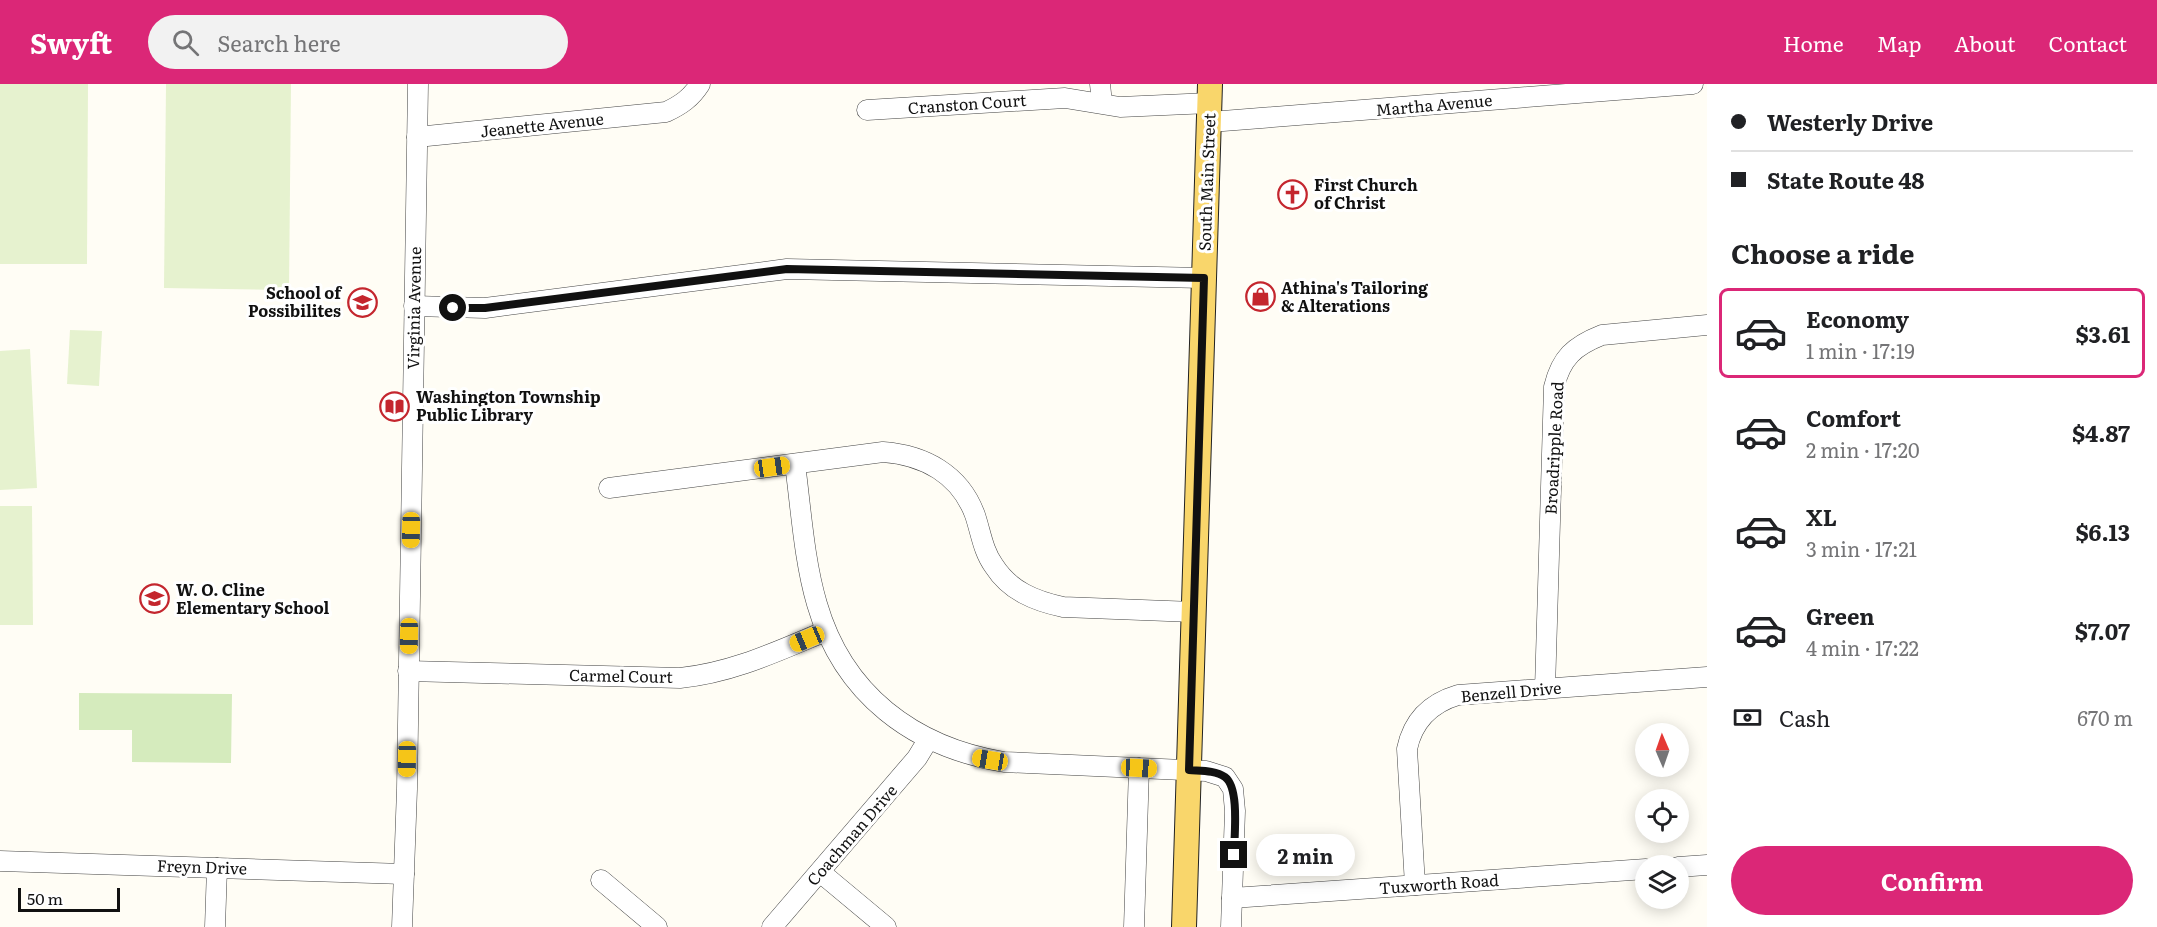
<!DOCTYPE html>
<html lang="en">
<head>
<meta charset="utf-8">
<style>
  :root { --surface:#fff; --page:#f2f2f2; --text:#202124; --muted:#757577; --line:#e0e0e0; --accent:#db2777 }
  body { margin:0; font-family:Literata,serif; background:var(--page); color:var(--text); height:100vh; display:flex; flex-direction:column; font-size:22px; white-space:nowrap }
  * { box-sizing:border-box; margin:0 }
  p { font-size:20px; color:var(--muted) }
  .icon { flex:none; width:33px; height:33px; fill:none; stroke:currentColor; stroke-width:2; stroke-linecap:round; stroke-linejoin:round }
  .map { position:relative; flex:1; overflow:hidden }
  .drawer { display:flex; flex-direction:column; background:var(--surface); width:450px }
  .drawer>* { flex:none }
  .hud { display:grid; align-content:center; height:132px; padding:0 24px; background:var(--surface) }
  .needle { width:39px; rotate:358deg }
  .buttons { position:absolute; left:1635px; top:639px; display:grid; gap:12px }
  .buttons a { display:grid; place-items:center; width:54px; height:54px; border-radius:50%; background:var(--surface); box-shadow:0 3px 15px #0003; font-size:30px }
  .scale { position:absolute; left:18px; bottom:15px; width:102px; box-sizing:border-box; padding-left:6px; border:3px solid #111; border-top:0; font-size:16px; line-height:21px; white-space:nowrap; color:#111; -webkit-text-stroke:4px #fff; paint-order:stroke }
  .end { position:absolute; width:27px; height:27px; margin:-14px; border:8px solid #111; background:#fff; box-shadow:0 0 0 3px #fff }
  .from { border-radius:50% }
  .bubble { position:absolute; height:42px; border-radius:21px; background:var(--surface); box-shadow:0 3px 15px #0003; font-size:20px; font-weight:700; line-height:42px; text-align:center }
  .car { position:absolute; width:18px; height:36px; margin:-18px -9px; border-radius:8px; box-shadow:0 0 4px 2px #0007; background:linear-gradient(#f5c518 24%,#345 0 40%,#f5c518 0 76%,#345 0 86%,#f5c518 0) }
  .hud b { display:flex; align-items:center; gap:21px; height:57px; font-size:22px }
  .hud b+b { border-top:2px solid var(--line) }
  .hud i { width:15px; height:15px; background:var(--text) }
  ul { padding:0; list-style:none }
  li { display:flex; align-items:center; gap:18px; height:90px; margin:0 12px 9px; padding:0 12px; border:3px solid transparent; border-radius:9px }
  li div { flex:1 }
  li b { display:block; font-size:22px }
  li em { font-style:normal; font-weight:700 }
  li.selected { border-color:var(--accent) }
  li>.icon { width:54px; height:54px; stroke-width:1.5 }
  h2 { padding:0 24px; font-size:27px; line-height:72px }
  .pay { display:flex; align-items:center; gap:15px; height:66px; padding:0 24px; font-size:22px }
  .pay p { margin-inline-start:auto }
  .primary-button { display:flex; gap:12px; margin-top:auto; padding:12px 24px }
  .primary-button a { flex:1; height:69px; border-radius:36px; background:var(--accent); color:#fff; font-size:24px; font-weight:700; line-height:69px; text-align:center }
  header { display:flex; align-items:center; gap:36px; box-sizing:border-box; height:84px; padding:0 30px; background:var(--accent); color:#fff }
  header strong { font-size:28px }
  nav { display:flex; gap:33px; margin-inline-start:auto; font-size:21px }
  .search { width:420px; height:54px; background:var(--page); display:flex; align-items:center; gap:15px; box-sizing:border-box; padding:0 21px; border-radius:33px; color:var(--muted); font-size:22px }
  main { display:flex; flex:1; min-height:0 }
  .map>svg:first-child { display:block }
  .green { fill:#d5ebbd }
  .pitch { fill:#e6f2cf }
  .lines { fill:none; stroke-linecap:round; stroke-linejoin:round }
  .minor-casing { stroke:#444; stroke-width:21 }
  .major-casing { stroke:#222; stroke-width:26 }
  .minor { stroke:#fff; stroke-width:20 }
  .major { stroke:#f9d66b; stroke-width:24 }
  .route { stroke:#111; stroke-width:8 }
  .labels { text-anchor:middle; stroke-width:6; stroke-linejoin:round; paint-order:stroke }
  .street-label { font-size:16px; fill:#111; stroke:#fff }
  .poi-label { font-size:16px; font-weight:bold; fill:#111; stroke:#fff; text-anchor:start }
</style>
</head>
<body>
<header>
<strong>Swyft</strong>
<div class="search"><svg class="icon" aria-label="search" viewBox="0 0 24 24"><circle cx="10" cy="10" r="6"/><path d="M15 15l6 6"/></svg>Search here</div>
<nav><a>Home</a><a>Map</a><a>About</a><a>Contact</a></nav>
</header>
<main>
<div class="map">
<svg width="1707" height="843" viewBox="0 0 1707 843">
  <rect width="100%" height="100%" fill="#fffdf5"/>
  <!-- green -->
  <polygon class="green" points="79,609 232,610 231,679 132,678 132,646 79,646"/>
  <!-- pitch -->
  <g class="pitch">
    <polygon points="0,0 88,0 87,180 0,180"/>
    <polygon points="166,0 291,0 289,206 164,204"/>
    <polygon points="70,246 102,247 99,302 67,300"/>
    <polygon points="30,265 37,404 0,406 0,267"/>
    <polygon points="0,422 32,422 33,541 0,541"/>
  </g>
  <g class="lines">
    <defs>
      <g id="minor">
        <polyline points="1100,0 1102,19"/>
        <polyline points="867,26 1065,14 1120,23 1210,19"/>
        <polyline points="1210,38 1693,0"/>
        <path d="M417 53 666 28C681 21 691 14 700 0"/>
        <polyline points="414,222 485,224 787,185 1204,194"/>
        <path d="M795 380C801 425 804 476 817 520 843 610 913 663 1004 678L1206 687 1225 693 1233 705 1235 727 1231 843"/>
        <path d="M609 404 883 368C924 371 960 390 975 431 981 449 983 467 994 482 1010 507 1035 517 1063 523L1194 528"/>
        <path d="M408 587 680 594C732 589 778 567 826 547"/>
        <path d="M1545 605 1554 303C1561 274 1574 262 1602 251L1707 241"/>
        <polyline points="0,777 404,790"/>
        <polyline points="1678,783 1707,781"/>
        <polyline points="820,788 886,843"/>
        <polyline points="601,796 657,843"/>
        <path d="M1415 801 1407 665C1413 636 1431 619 1458 611L1707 593"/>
        <polyline points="1232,814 1646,785"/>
        <polyline points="215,843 217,784"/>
        <polyline points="402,843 407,705 418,0"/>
        <polyline points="772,843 917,674 928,656"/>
        <polyline points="1134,843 1139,684"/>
      </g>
      <polyline id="major" points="1184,843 1210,0"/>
    </defs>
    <!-- minor casing -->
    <use href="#minor" class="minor-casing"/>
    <!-- major casing -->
    <use href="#major" class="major-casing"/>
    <!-- minor -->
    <use href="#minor" class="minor"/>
    <!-- major -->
    <use href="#major" class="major"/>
  </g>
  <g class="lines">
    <!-- route -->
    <path class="route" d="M453 224H485L787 185 1204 194 1189 686C1200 687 1215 686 1225 693 1240 704 1234 753 1234 771"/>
  </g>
  <!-- icons -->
  <defs>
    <symbol id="church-ring" viewBox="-11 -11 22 22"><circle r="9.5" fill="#fff" stroke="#c4262e" stroke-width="1.5"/><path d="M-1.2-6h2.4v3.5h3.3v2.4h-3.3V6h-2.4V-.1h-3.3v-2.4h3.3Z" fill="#c4262e"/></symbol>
    <symbol id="shop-ring" viewBox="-11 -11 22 22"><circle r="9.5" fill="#fff" stroke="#c4262e" stroke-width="1.5"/><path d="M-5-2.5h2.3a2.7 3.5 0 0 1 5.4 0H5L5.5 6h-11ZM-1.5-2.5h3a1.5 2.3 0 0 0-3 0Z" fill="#c4262e"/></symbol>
    <symbol id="school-ring" viewBox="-11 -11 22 22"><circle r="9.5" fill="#fff" stroke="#c4262e" stroke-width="1.5"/><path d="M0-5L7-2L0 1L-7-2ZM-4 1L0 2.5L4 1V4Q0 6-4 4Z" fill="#c4262e"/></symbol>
    <symbol id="library-ring" viewBox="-11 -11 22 22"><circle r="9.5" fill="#fff" stroke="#c4262e" stroke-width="1.5"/><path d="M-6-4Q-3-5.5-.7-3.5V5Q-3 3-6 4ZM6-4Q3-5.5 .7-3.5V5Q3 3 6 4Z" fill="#c4262e"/></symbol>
  </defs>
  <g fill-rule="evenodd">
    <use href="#church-ring" x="1276" y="94" width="33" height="33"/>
    <use href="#shop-ring" x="1244" y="196" width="33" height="33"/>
    <use href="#school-ring" x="346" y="202" width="33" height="33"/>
    <use href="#library-ring" x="378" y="306" width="33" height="33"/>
    <use href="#school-ring" x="138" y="498" width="33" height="33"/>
  </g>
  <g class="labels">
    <!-- street labels -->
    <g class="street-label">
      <text transform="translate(967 20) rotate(-4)" y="6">Cranston Court</text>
      <text transform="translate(1434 21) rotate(-5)" y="6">Martha Avenue</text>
      <text transform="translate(542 41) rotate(-6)" y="6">Jeanette Avenue</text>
      <text transform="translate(1207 98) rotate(-88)" y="6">South Main Street</text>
      <text transform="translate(414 224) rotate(-89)" y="6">Virginia Avenue</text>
      <text transform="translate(1554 364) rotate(-87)" y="6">Broadripple Road</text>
      <text transform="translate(621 592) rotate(1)" y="6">Carmel Court</text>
      <text transform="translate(1511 608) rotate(-5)" y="6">Benzell Drive</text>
      <text transform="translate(852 751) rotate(-49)" y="6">Coachman Drive</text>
      <text transform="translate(202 783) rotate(2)" y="6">Freyn Drive</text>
      <text transform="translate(1439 800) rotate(-4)" y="6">Tuxworth Road</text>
    </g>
    <!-- poi labels -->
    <g class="poi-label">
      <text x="1314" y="107">First Church<tspan x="1314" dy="18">of Christ</tspan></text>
      <text x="1281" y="210">Athina's Tailoring<tspan x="1281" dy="18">&amp; Alterations</tspan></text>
      <text x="341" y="215" text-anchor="end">School of<tspan x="341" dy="18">Possibilites</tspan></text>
      <text x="416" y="319">Washington Township<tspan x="416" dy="18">Public Library</tspan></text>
      <text x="176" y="512">W. O. Cline<tspan x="176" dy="18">Elementary School</tspan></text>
    </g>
  </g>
</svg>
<div class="buttons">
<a><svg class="needle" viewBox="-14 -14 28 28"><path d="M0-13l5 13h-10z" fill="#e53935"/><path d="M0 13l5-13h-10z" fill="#757577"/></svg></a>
<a><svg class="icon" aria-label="locate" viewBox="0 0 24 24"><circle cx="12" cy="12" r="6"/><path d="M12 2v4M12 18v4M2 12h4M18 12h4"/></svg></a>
<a><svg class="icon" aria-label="layers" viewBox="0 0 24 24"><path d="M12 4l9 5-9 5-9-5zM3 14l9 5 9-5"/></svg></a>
</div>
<div class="scale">50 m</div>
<i class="end from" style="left:453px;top:224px"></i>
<i class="end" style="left:1234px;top:771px"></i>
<div class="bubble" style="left:1256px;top:750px;width:99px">2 min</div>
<i class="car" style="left:772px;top:383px;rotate:82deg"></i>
<i class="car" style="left:411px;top:446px;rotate:181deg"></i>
<i class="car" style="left:409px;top:552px;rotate:181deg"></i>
<i class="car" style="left:807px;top:555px;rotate:247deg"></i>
<i class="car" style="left:407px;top:675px;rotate:181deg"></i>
<i class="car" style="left:990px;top:676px;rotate:280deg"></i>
<i class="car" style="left:1139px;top:684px;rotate:93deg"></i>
</div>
<section class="drawer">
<div class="hud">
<b><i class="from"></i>Westerly Drive</b>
<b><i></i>State Route 48</b>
</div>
<h2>Choose a ride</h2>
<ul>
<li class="selected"><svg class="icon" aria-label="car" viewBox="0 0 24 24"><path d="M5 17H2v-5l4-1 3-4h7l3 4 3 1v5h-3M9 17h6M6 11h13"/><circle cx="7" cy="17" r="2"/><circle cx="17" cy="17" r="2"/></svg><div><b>Economy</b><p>1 min · 17:19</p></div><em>$3.61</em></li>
<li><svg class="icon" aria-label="car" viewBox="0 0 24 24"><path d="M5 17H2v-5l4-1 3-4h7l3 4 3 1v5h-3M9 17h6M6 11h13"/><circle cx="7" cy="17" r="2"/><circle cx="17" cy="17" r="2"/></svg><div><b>Comfort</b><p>2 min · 17:20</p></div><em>$4.87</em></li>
<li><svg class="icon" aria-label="car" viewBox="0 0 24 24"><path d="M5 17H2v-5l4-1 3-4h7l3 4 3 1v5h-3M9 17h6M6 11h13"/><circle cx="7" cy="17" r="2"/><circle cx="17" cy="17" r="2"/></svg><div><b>XL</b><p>3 min · 17:21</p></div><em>$6.13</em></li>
<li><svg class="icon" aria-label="car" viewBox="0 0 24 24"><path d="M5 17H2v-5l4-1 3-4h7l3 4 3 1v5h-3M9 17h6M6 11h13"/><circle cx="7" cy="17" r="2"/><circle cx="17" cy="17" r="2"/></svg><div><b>Green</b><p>4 min · 17:22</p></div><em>$7.07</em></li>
</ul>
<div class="pay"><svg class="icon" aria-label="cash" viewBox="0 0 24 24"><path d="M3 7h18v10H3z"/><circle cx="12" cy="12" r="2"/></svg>Cash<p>670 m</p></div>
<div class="primary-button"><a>Confirm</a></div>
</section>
</main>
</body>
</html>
